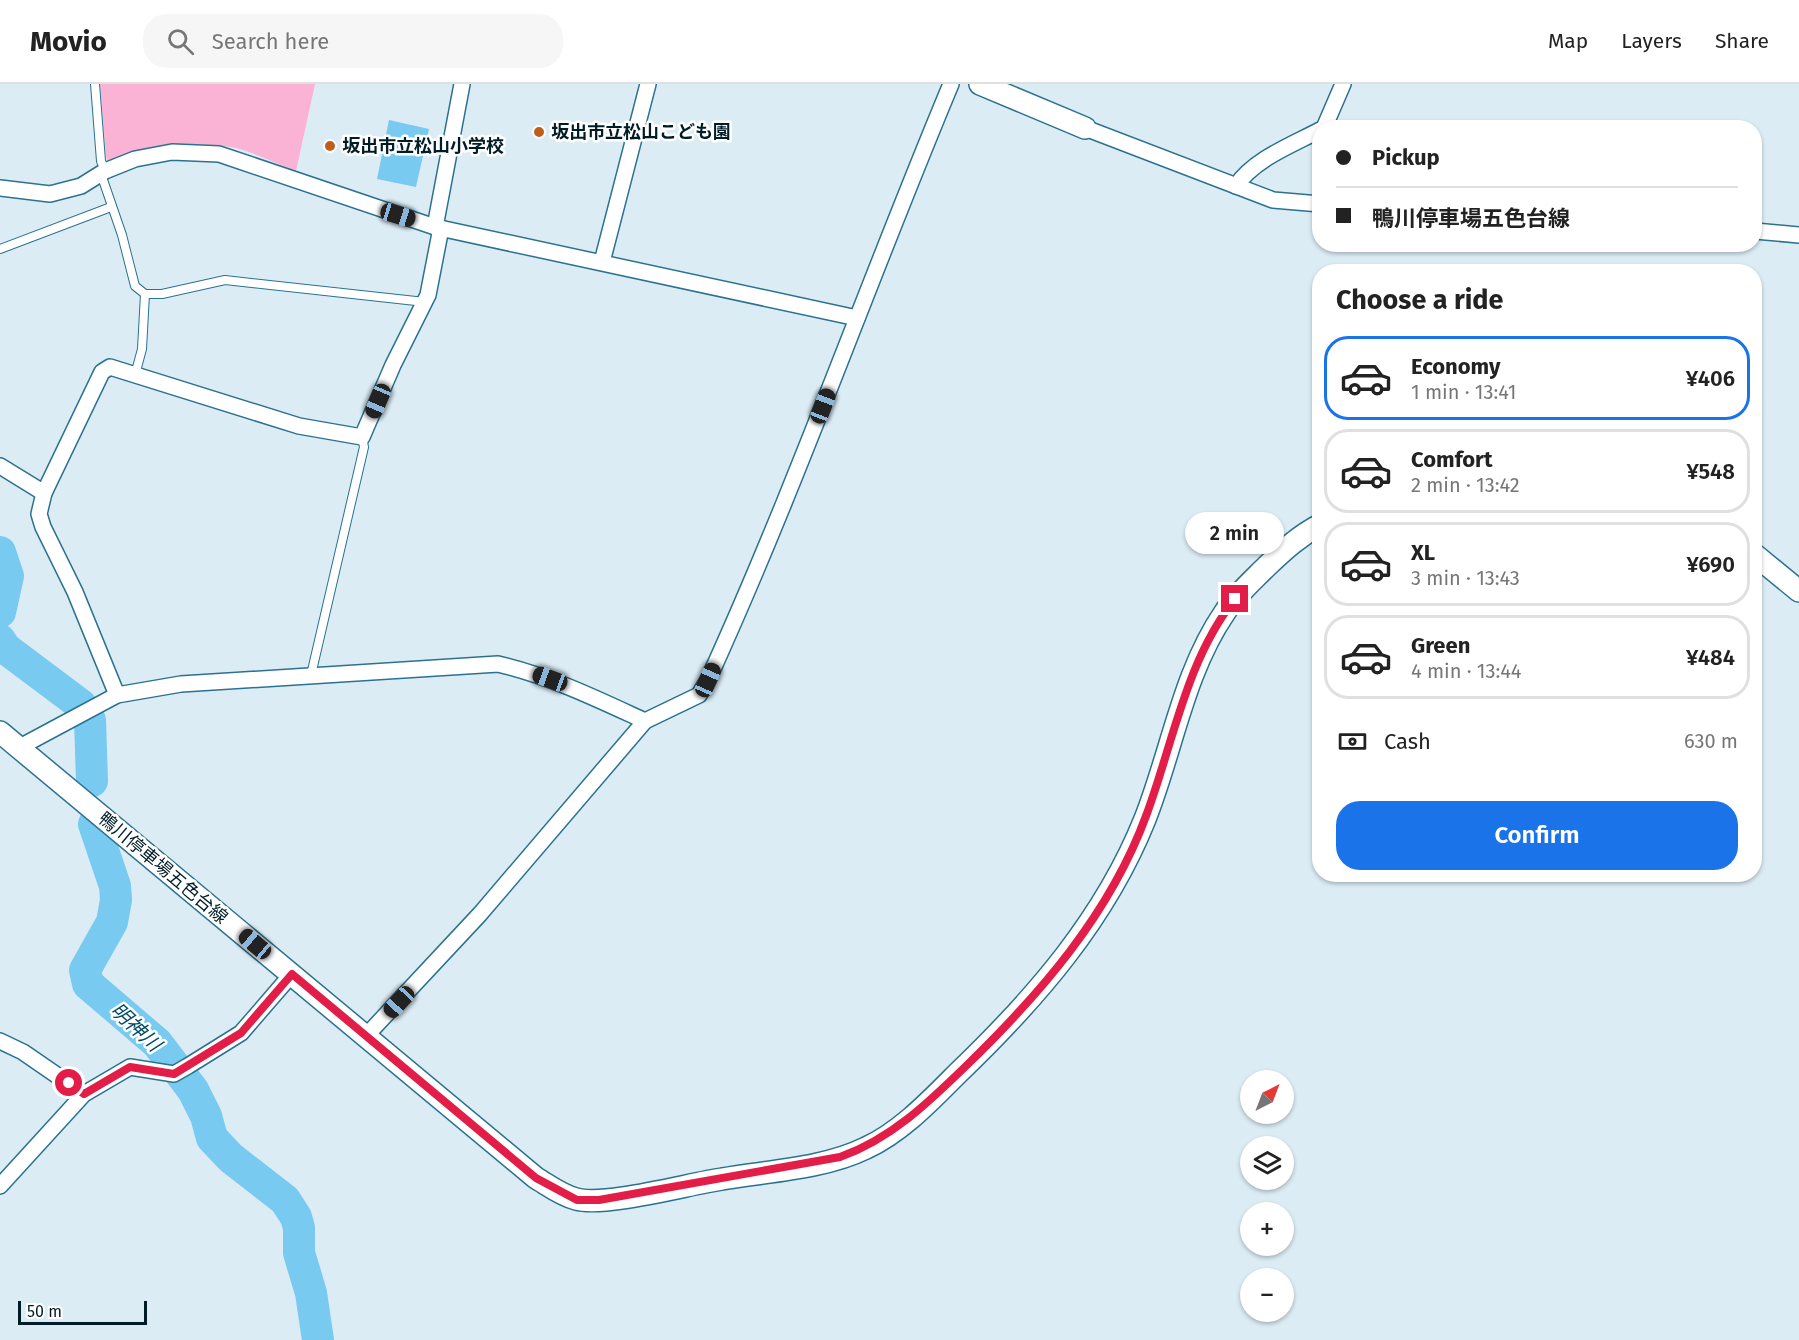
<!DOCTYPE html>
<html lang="en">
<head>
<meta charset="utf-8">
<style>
  :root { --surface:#fff; --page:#f6f6f6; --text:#222; --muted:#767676; --line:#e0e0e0; --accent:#1a73e8 }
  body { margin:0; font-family:"Fira Sans","Noto Sans JP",sans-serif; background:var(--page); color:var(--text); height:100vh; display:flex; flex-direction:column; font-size:22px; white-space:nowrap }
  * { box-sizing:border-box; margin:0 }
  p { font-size:20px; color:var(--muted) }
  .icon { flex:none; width:33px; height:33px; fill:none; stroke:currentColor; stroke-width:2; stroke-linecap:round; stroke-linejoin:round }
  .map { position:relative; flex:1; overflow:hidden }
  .side { position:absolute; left:1312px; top:180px; width:450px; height:618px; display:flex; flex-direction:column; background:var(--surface); border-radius:24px; box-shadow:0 2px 4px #0004 }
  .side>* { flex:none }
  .top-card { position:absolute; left:1312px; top:36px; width:450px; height:132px; border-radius:24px; box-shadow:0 2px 4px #0004; display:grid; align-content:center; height:132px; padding:0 24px; background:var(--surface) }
  .needle { width:39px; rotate:42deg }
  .controls { position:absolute; left:1240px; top:986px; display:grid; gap:12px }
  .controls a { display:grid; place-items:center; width:54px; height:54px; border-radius:50%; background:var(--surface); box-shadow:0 2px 4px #0004; font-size:30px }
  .scale { position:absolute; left:18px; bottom:15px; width:129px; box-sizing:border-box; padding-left:6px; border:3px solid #001c27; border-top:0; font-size:16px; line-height:21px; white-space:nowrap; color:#001c27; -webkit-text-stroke:4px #fff; paint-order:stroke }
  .end { position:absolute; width:27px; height:27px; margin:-14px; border:8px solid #e11d48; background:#fff; box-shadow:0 0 0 3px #fff }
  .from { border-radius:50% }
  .bubble { position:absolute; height:42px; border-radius:21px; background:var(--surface); box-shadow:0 2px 4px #0004; font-size:20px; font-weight:600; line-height:42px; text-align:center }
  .car { position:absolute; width:18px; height:36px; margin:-18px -9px; border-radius:8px; box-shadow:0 0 4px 2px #0007; background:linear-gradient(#222 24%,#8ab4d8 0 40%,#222 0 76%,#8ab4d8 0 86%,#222 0) }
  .top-card b { display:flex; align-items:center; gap:21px; height:57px; font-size:22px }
  .top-card b+b { border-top:2px solid var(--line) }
  .top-card i { width:15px; height:15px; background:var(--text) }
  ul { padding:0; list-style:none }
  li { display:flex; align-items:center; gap:18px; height:84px; margin:0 12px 9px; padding:0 12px; border:3px solid var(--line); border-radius:24px }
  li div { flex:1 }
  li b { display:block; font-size:22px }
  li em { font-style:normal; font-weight:600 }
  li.active { border-color:var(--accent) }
  li>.icon { width:54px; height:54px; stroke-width:1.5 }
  h2 { padding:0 24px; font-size:27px; line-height:72px }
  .pay { display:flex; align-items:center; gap:15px; height:66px; padding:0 24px; font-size:22px }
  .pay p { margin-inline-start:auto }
  .primary-button { display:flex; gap:12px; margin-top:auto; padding:12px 24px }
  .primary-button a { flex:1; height:69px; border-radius:24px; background:var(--accent); color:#fff; font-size:24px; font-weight:600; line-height:69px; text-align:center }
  header { display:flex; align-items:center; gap:36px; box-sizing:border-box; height:84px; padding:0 30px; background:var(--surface); border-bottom:2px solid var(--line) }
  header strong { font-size:28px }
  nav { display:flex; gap:33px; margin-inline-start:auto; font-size:21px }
  .search { width:420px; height:54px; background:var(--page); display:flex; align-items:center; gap:15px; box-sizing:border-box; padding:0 21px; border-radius:24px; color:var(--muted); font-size:22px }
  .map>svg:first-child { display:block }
  .pitch { fill:#fab3d5 }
  .water { fill:#78caf0 }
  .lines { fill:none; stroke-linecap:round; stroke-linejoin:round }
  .river { stroke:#78caf0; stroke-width:32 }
  .lane-casing { stroke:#2a728f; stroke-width:10 }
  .street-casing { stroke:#2a728f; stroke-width:18 }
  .secondary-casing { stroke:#2a728f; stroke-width:24 }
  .lane { stroke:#fff; stroke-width:8 }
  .street { stroke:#fff; stroke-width:15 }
  .secondary { stroke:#fff; stroke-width:21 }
  .route { stroke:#e11d48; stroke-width:8 }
  .poi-dot { fill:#be5d1c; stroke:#fff; stroke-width:2 }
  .labels { text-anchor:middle; stroke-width:5; stroke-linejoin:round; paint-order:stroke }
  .poi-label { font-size:18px; font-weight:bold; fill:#001c27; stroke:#fff; text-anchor:start }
  .street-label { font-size:18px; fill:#001c27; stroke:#fff }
  .water-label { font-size:20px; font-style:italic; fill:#004c65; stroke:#fff }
</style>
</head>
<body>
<header>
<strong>Movio</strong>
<div class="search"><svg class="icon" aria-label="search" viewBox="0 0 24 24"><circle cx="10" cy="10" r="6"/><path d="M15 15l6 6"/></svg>Search here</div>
<nav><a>Map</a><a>Layers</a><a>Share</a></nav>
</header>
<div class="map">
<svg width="1799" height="1256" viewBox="0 0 1799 1256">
  <rect width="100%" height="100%" fill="#dcecf5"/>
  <!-- pitch -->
  <path class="pitch" d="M100 0H315L296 87C276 80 253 67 231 63 192 56 146 66 109 79L106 73Z"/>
  <!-- water -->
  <polygon class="water" points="389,36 429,45 416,103 377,95"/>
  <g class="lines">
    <!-- river -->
    <g class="river">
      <polyline points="0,468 8,492 0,528"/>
      <polyline points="0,556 5,564 81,621 90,636 92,697"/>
      <polyline points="94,740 115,802 116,816 112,838 85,886 88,900 157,959 193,1006 206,1032 212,1054 231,1074 285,1116 296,1133 299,1144 299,1169 311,1209 318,1256"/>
    </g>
    <defs>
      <g id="lane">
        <polyline points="95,0 101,77 105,87"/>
        <polyline points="101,90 122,151 135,202 145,210 162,210 225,196 425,218"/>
        <polyline points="0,165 111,123"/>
        <polyline points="135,291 142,265 145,210"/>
        <polyline points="311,591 364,363 362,353"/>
      </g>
      <g id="street">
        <polyline points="1085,44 1273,116 1320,120"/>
        <polyline points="1324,44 1343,0"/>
        <path d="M1236 102C1254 75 1292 61 1320 46"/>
        <polyline points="0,104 50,110 81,102 105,87 135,75 172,68 219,70 435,143 857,234"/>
        <polyline points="435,143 462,0"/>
        <polyline points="1755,147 1799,151"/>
        <polyline points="602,178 648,0"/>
        <polyline points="0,382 44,409 102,288 110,283 299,342 362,353 393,281 428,211 441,144"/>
        <polyline points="44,409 39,430 43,443 75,508 117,611"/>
        <path d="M18 664 117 611 181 600 498 580C550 592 597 615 645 637L699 611 708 596C797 401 868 198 951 0"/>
        <polyline points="366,952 480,830 645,637"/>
        <polyline points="0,957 23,968 84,1010"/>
        <polyline points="0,1102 84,1010 130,983 174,990 188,982 241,949 292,890"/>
      </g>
      <g id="secondary">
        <polyline points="980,0 1085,44"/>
        <polyline points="1755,471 1799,507"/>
        <path d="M0 648 536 1094C548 1101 561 1111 576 1115 605 1123 688 1100 722 1095 768 1087 823 1085 866 1064 901 1048 931 1016 958 989 1035 915 1105 835 1145 735 1172 667 1183 589 1225 528 1236 511 1252 497 1267 482 1284 466 1299 452 1320 441"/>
      </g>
    </defs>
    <!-- lane casing -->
    <use href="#lane" class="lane-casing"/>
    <!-- street casing -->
    <use href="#street" class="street-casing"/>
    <!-- secondary casing -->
    <use href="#secondary" class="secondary-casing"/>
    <!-- lane -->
    <use href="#lane" class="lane"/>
    <!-- street -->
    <use href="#street" class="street"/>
    <!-- secondary -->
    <use href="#secondary" class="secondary"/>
  </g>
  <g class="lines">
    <!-- route -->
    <path class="route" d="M69 999 84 1010 130 983 174 990 241 949 292 890 536 1094 577 1116H599L840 1073C891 1055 929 1018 967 981 1040 910 1110 830 1146 732 1173 660 1186 576 1235 515"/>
  </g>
  <!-- markers -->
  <g class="poi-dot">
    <circle cx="539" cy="48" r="6"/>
    <circle cx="330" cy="62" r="6"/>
  </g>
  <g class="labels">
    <!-- poi labels -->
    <g class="poi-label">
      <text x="551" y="54">坂出市立松山こども園</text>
      <text x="342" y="68">坂出市立松山小学校</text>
    </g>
    <!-- street labels -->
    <g class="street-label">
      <text transform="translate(163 784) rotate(40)" y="6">鴨川停車場五色台線</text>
    </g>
    <!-- water labels -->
    <g class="water-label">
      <text transform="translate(136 943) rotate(43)" y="7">明神川</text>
    </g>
  </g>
</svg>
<div class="controls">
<a><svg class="needle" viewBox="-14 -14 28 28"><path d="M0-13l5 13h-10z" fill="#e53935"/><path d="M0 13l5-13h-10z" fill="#767676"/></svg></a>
<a><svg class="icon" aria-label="layers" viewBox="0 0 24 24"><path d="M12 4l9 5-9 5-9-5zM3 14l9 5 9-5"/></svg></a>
<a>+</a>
<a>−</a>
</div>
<div class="scale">50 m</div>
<i class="end from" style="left:69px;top:999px"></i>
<i class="end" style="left:1235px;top:515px"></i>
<div class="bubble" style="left:1185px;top:428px;width:99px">2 min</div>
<i class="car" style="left:398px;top:131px;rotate:107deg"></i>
<i class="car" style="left:378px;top:317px;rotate:203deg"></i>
<i class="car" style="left:823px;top:322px;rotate:21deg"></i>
<i class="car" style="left:550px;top:595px;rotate:290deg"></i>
<i class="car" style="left:708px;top:596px;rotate:24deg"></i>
<i class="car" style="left:255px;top:860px;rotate:310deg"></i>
<i class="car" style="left:399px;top:918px;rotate:223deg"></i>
<div class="top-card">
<b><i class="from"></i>Pickup</b>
<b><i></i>鴨川停車場五色台線</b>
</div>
<section class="side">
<h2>Choose a ride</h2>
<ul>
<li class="active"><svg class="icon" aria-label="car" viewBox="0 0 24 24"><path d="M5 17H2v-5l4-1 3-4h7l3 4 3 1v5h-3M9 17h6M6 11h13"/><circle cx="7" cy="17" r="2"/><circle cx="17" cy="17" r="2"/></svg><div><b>Economy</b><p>1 min · 13:41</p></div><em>¥406</em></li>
<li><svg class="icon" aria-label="car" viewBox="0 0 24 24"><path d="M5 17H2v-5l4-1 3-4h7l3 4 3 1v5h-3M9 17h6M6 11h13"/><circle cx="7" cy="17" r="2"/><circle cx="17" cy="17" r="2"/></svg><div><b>Comfort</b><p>2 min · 13:42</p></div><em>¥548</em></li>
<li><svg class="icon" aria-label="car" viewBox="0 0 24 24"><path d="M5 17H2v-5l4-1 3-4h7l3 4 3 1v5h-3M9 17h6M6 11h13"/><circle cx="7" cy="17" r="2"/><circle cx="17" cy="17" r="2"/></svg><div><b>XL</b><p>3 min · 13:43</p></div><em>¥690</em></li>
<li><svg class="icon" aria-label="car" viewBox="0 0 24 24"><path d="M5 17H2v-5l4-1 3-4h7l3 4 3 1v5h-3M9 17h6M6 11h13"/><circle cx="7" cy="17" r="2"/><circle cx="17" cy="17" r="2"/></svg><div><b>Green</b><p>4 min · 13:44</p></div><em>¥484</em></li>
</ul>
<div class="pay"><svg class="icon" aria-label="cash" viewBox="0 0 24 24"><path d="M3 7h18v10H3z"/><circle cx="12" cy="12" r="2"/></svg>Cash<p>630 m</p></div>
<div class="primary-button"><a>Confirm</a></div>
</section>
</div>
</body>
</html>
